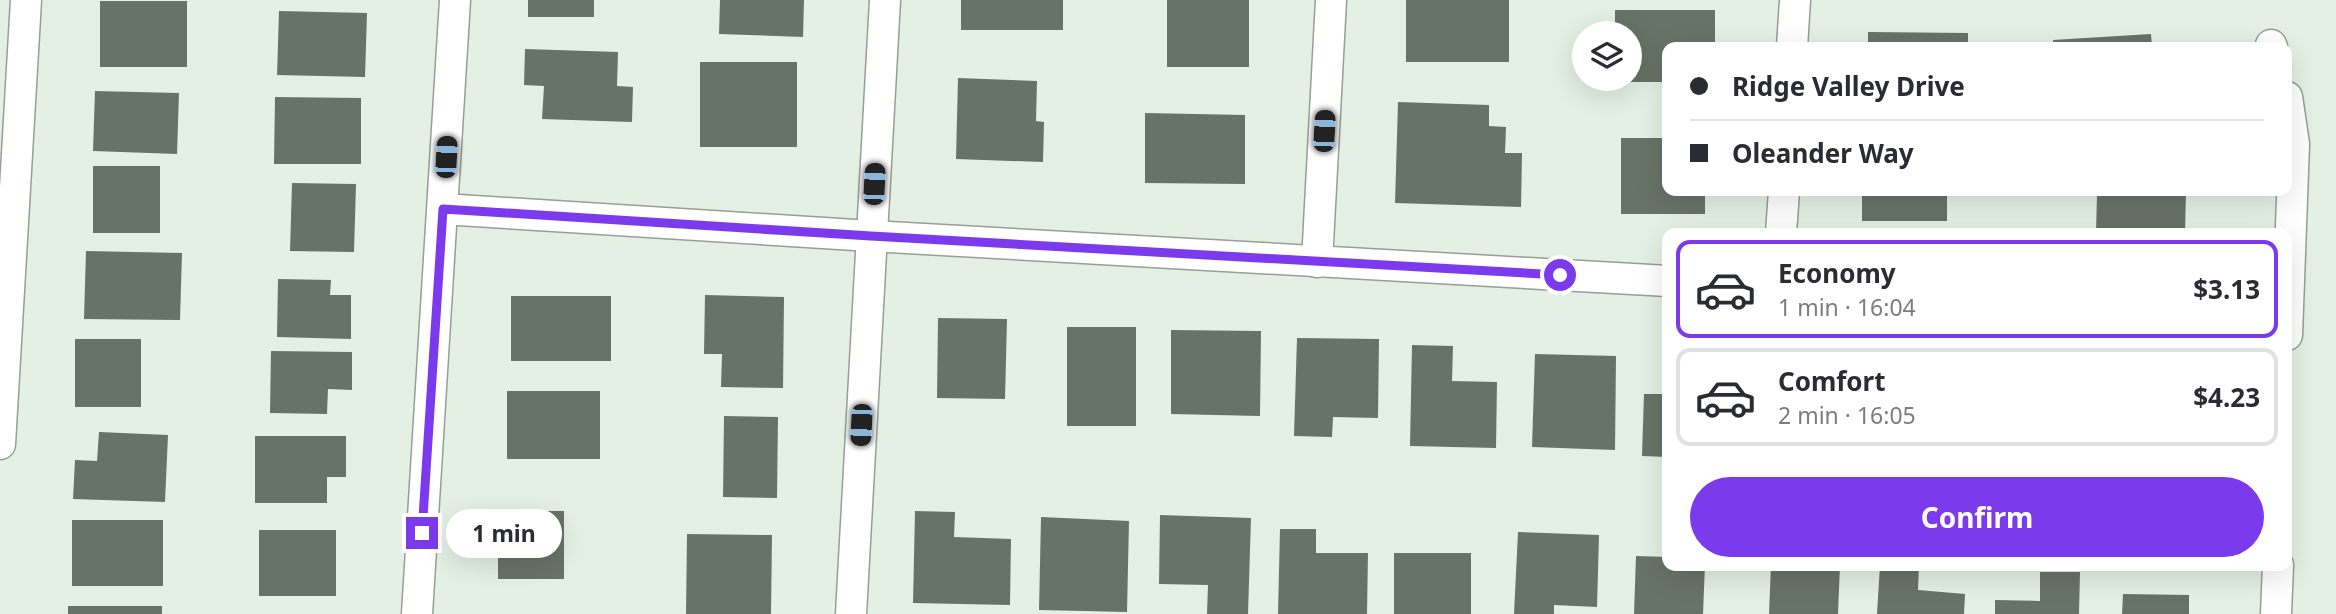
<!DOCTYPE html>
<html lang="en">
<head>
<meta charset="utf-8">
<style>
  :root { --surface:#fff; --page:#f7f7f7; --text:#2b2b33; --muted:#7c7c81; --line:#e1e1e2; --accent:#7c3aed }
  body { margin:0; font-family:"Noto Sans",sans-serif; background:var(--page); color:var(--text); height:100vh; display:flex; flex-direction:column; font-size:26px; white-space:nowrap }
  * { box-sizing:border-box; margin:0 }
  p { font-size:23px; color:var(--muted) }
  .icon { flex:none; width:38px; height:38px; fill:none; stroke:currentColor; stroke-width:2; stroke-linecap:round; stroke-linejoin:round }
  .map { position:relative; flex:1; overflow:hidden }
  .details { position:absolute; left:1662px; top:228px; width:630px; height:343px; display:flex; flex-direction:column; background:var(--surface); border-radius:14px; box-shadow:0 7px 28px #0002 }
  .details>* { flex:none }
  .hud { position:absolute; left:1662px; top:42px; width:630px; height:154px; border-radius:14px; box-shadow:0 7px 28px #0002; display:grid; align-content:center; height:154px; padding:0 28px; background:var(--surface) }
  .controls { position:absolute; left:1572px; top:21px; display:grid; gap:14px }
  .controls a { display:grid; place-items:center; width:70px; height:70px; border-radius:50%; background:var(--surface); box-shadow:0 7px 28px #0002; font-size:35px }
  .end { position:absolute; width:32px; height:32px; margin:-16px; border:9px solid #7c3aed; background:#fff; box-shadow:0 0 0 4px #fff }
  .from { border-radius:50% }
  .bubble { position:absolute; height:49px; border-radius:24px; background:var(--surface); box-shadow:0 7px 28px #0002; font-size:23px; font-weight:700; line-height:49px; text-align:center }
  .car { position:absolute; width:21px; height:42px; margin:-21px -10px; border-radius:9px; box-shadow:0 0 5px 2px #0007; background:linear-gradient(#222 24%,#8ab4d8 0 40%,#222 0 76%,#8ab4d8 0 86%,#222 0) }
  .hud b { display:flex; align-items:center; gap:24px; height:66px; font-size:26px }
  .hud b+b { border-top:2px solid var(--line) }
  .hud i { width:18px; height:18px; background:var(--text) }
  ul { padding:12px 0 0; list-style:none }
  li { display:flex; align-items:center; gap:21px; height:98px; margin:0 14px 10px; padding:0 14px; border:4px solid var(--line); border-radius:14px }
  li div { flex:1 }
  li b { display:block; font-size:26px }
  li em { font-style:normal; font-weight:700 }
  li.current { border-color:var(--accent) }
  li>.icon { width:63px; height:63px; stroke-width:1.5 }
  .cta { display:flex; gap:14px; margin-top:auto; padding:14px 28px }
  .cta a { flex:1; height:80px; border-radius:42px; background:var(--accent); color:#fff; font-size:28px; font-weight:700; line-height:80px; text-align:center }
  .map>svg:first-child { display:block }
  .building { fill:#687368 }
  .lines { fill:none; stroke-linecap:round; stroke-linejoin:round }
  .street-casing { stroke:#94a094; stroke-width:33 }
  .street { stroke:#fff; stroke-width:30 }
  .route { stroke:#7c3aed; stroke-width:9 }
</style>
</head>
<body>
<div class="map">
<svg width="2336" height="614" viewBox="0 0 2336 614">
  <rect width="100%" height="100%" fill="#e3f0e3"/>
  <!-- building -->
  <g class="building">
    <rect x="528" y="0" width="66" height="17"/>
    <polygon points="720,0 804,0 803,37 719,34"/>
    <rect x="961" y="0" width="102" height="30"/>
    <rect x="1167" y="0" width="82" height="67"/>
    <rect x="1406" y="0" width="103" height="62"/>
    <rect x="100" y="1" width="87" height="66"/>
    <polygon points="1615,10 1715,10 1715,47 1668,47 1668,82 1615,82 1615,79 1629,79 1629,33 1615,33"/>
    <polygon points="279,11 367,13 365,77 277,75"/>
    <polygon points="1868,32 1968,33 1968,47 1868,47"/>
    <polygon points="2151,34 2152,47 2054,47 2053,40"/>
    <polygon points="525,49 618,52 617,86 633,87 632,122 542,119 544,86 524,85"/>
    <rect x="700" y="62" width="97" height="85"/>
    <polygon points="958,78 1037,81 1036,121 1044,122 1043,162 956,159"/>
    <polygon points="95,91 179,93 177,154 93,151"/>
    <polygon points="275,97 361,98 361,164 274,164"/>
    <polygon points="1398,102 1489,105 1489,126 1506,127 1505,153 1522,153 1521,207 1395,203"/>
    <polygon points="1145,113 1245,115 1245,184 1145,183"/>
    <polygon points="1621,138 1668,138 1668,191 1705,191 1705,214 1621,214"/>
    <rect x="93" y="166" width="67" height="67"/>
    <polygon points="292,183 356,184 354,252 290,251"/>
    <rect x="1862" y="191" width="85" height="30"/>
    <polygon points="2108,191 2186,191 2185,233 2096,233 2097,194 2108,194"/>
    <polygon points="86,251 182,253 180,320 84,319"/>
    <polygon points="278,279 331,280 330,295 351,295 351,339 277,337"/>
    <polygon points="705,295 784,297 783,388 721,387 722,354 704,354"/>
    <rect x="511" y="296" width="100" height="65"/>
    <polygon points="938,318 1007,319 1005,399 937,398"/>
    <rect x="1067" y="327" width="69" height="99"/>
    <polygon points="1171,330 1261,331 1260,416 1171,414"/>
    <polygon points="1297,338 1379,339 1378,418 1333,417 1332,437 1294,436"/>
    <rect x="75" y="339" width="66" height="68"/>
    <polygon points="1412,345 1453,346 1452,381 1497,382 1496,448 1410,446"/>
    <polygon points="271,351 352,352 352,390 328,389 327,414 270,413"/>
    <polygon points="1535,354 1616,356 1615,450 1532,447"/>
    <rect x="507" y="391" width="93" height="68"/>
    <polygon points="1644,394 1668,394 1668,457 1642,456"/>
    <polygon points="724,416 778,417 777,498 723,497"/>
    <polygon points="99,432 168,435 165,502 73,499 75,460 97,461"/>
    <polygon points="255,436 346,436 346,477 327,477 327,503 255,503"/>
    <rect x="498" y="511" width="66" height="68"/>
    <polygon points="915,511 955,512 954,537 1011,539 1010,605 913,603"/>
    <polygon points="1160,515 1251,518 1248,614 1207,614 1208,585 1159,584"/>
    <polygon points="1041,517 1129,521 1127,612 1039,610"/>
    <rect x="72" y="520" width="91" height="66"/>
    <polygon points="1280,529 1316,529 1316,553 1368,553 1367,614 1278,614"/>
    <rect x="259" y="530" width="77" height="66"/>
    <polygon points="1518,532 1599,535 1597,607 1554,605 1554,614 1514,614"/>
    <polygon points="687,534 772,535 771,614 686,614"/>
    <rect x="1394" y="553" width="77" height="61"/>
    <polygon points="1636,556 1668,557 1668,565 1705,565 1703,614 1634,614"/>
    <polygon points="1771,565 1840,565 1838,614 1769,614"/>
    <polygon points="1880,565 1919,565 1918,590 1965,594 1964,614 1877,614"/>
    <polygon points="2040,572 2080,572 2079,614 1995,614 1995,600 2040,601"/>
    <polygon points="2123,594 2189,595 2189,614 2122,614"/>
    <rect x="68" y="606" width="94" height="8"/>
  </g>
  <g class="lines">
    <defs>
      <g id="street">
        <polyline points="2271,45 2272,47"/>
        <polyline points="1792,47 1795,0"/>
        <polyline points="2287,97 2294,144 2287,335"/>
        <polyline points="443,209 871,236 1668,281"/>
        <polyline points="1781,233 1784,191"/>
        <polyline points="1317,262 1331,0"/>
        <polyline points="0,444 26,0"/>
        <polyline points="417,614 455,0"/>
        <polyline points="851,614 885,0"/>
        <polyline points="2276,614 2278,565"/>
      </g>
    </defs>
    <!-- street casing -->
    <use href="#street" class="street-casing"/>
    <!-- street -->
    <use href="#street" class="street"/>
  </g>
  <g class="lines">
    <!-- route -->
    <polyline class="route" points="422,533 443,209 871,236 1560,275"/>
  </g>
</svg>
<div class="controls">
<a><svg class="icon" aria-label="layers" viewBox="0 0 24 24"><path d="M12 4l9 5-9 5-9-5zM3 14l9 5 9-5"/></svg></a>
</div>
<i class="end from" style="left:1560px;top:275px"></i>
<i class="end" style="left:422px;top:533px"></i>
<div class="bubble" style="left:446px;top:509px;width:116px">1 min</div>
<i class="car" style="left:1324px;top:131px;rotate:3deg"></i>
<i class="car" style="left:446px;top:157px;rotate:3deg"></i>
<i class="car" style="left:874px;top:184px;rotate:3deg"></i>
<i class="car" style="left:861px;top:425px;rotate:183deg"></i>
<div class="hud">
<b><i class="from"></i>Ridge Valley Drive</b>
<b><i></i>Oleander Way</b>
</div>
<section class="details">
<ul>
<li class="current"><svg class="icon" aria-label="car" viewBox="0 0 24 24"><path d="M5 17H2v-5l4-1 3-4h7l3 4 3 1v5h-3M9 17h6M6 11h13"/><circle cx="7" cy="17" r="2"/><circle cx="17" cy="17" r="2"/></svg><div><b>Economy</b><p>1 min · 16:04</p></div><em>$3.13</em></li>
<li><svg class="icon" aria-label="car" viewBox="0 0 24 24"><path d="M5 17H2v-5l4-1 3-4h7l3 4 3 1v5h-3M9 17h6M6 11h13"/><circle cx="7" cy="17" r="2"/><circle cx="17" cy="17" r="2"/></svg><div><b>Comfort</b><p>2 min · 16:05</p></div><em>$4.23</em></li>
</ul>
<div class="cta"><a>Confirm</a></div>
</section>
</div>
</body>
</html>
